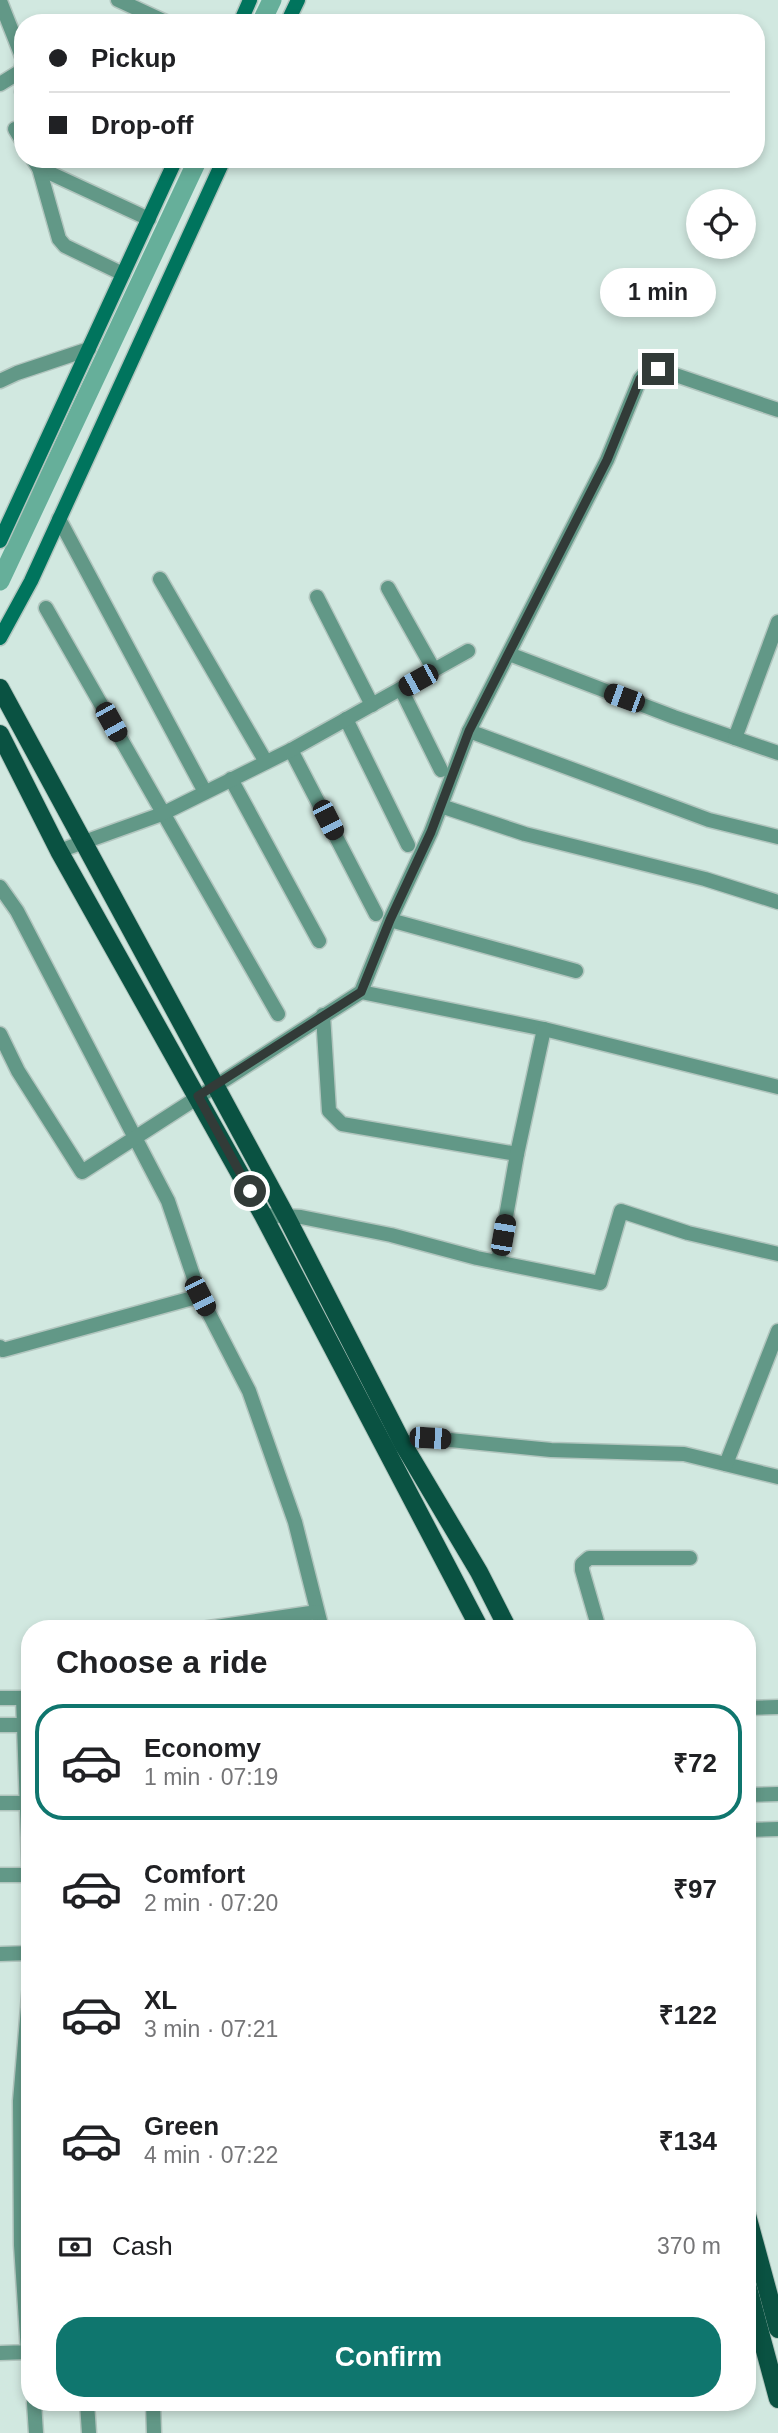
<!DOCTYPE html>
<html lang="en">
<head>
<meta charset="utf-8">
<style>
  :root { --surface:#fff; --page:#f2f2f2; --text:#202124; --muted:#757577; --line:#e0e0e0; --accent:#0f766e }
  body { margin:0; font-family:Helvetica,sans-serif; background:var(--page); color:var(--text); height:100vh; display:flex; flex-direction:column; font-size:26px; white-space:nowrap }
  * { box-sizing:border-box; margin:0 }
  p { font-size:23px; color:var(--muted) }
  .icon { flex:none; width:38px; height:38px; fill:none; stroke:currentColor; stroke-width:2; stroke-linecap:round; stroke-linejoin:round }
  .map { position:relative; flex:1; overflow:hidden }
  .panel { position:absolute; left:21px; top:1620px; width:735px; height:791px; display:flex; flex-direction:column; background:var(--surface); border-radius:28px; box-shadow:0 4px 10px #0003 }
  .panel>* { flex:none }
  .hud { position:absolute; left:14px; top:14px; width:751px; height:154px; border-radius:28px; box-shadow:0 4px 10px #0003; display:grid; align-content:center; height:154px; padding:0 35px; background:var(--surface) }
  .tools { position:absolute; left:686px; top:189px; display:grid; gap:14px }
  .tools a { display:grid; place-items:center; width:70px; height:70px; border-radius:50%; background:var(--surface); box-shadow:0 4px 10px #0003; font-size:35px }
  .end { position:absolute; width:32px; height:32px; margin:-16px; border:9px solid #323b38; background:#fff; box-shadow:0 0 0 4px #fff }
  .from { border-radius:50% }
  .bubble { position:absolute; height:49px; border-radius:24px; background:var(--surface); box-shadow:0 4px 10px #0003; font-size:23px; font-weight:700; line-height:49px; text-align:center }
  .car { position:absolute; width:21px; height:42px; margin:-21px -10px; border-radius:9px; box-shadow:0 0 5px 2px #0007; background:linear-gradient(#222 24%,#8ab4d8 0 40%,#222 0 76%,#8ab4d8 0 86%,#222 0) }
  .hud b { display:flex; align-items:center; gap:24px; height:66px; font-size:26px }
  .hud b+b { border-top:2px solid var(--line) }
  .hud i { width:18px; height:18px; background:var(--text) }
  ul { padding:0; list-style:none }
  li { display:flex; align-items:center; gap:21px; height:116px; margin:0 14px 10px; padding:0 21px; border:4px solid transparent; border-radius:28px }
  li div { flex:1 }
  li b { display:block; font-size:26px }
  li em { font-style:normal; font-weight:700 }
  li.selected { border-color:var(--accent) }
  li>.icon { width:63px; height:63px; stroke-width:1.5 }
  h2 { padding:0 35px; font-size:32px; line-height:84px }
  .pay { display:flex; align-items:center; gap:18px; height:77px; padding:0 35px; font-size:26px }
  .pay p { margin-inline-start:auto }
  .action { display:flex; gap:14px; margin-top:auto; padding:14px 35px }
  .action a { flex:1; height:80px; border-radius:28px; background:var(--accent); color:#fff; font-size:28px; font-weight:700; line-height:80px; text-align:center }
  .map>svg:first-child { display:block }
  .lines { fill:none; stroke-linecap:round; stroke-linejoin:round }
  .canal { stroke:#66af9a; stroke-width:19 }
  .street-casing { stroke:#b1c5be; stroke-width:17 }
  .secondary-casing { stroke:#b1c5be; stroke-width:17 }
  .primary-casing { stroke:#b1c5be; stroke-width:20 }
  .street { stroke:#629887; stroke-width:14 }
  .secondary { stroke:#00745d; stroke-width:14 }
  .primary { stroke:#0a5242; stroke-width:18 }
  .route { stroke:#323b38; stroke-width:9 }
</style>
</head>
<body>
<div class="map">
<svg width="778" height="2433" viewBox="0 0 778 2433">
  <rect width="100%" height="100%" fill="#d1e8e0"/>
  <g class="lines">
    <!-- canal -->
    <g class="canal">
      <polyline points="261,23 272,0"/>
      <polyline points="0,581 198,159"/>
    </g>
    <defs>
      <g id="street">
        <polyline points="118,0 168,23"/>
        <polyline points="0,1 23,59"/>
        <polyline points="0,84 21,71 23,61"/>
        <polyline points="22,92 23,93"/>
        <polyline points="15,129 23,142"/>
        <polyline points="33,159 39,168 149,219"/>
        <polyline points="39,168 59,239 65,246 123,274"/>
        <polyline points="0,381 17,373 89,349"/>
        <polyline points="59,519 205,792"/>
        <polyline points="160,579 266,762"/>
        <polyline points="388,588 434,670"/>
        <polyline points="317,597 372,705"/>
        <polyline points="46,608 278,1014"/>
        <polyline points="509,654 674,717 778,753"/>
        <polyline points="401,689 441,770"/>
        <polyline points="346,719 408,845"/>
        <polyline points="469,731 709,820 778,837"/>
        <polyline points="735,738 778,622"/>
        <polyline points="291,750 376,914"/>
        <polyline points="231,779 319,941"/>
        <polyline points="441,806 525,834 705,879 778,902"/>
        <polyline points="59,851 162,814 291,750 468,651"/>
        <polyline points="0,887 17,911 168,1201 200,1296 249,1391 295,1522 322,1629"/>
        <polyline points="390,920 576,971"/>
        <polyline points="361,992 544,1029 778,1087"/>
        <polyline points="323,1015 329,1111 342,1124 517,1154"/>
        <polyline points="0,1034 18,1071 82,1172 361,992 390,920 431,832 469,731 607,460 640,379 648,370 658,369 778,410"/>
        <polyline points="263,1215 301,1217 391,1235 477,1258 600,1283 621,1211 688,1233 778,1254"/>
        <polyline points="498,1262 517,1154 544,1029"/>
        <polyline points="0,1347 3,1350 200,1296"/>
        <polyline points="385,1447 430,1438 551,1450 684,1454 778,1477"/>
        <polyline points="726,1464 778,1331"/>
        <polyline points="202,1629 317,1612"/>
        <polyline points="599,1629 582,1570 582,1564 589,1558 690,1558"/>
        <polyline points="0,1698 23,1698 30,1893"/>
        <polyline points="747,1708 778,1707"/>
        <polyline points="0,1725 30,1725"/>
        <polyline points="747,1795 778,1794"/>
        <polyline points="0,1803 30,1803"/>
        <polyline points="747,1830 778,1829"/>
        <polyline points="0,1875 30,1875"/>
        <polyline points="0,1954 30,1953"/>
        <polyline points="0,2353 28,2352 21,2245 20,2101 30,1984"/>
        <polyline points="34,2403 36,2433"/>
        <polyline points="87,2403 89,2433"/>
        <polyline points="153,2403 154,2433"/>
      </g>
      <g id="secondary">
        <polyline points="240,23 250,0"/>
        <polyline points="287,23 298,0"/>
        <polyline points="0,541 176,159"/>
        <polyline points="0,638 31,581 224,159"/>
      </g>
      <g id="primary">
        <polyline points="0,688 286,1216 403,1444 479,1572 508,1629"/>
        <polyline points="0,734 59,851 263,1215 480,1629"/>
        <polyline points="747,2215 778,2329"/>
        <polyline points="747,2284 778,2399"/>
      </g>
    </defs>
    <!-- street casing -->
    <use href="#street" class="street-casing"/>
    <!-- secondary casing -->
    <use href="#secondary" class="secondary-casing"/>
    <!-- primary casing -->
    <use href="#primary" class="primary-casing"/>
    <!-- street -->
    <use href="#street" class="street"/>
    <!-- secondary -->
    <use href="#secondary" class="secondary"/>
    <!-- primary -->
    <use href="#primary" class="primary"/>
  </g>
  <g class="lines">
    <!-- route -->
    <polyline class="route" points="250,1191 198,1096 361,992 390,920 431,832 469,731 607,460 640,379 648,370 658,369"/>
  </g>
</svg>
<div class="tools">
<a><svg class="icon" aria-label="locate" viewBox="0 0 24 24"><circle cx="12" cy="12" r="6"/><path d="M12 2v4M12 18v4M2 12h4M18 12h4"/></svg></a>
</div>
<i class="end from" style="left:250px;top:1191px"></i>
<i class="end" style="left:658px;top:369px"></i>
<div class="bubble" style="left:600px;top:268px;width:116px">1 min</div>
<i class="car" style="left:418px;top:680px;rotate:241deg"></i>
<i class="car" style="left:624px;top:698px;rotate:290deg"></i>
<i class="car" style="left:111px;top:722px;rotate:151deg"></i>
<i class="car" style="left:328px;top:820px;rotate:153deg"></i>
<i class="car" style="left:503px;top:1235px;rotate:10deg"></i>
<i class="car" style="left:200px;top:1296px;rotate:153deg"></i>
<i class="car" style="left:430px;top:1438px;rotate:94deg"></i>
<div class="hud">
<b><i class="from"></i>Pickup</b>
<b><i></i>Drop-off</b>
</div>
<section class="panel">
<h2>Choose a ride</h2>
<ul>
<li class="selected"><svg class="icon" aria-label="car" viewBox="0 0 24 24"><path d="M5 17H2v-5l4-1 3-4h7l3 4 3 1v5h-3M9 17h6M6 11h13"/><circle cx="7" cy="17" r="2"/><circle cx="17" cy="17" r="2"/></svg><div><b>Economy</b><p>1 min · 07:19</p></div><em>₹72</em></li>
<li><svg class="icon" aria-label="car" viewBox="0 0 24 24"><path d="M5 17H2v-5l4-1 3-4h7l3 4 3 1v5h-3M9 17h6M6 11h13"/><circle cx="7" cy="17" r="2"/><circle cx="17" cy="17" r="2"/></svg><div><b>Comfort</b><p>2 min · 07:20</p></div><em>₹97</em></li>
<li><svg class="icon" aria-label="car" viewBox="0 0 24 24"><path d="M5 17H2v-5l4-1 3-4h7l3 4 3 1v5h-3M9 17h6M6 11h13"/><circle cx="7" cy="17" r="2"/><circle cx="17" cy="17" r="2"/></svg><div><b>XL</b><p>3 min · 07:21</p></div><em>₹122</em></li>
<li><svg class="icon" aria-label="car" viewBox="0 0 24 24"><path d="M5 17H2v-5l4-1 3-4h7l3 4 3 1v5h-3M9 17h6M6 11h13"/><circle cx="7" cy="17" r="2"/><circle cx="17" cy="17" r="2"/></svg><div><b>Green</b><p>4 min · 07:22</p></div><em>₹134</em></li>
</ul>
<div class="pay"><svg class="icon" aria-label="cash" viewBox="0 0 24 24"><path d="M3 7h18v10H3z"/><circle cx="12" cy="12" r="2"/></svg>Cash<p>370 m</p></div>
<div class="action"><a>Confirm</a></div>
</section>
</div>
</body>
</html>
